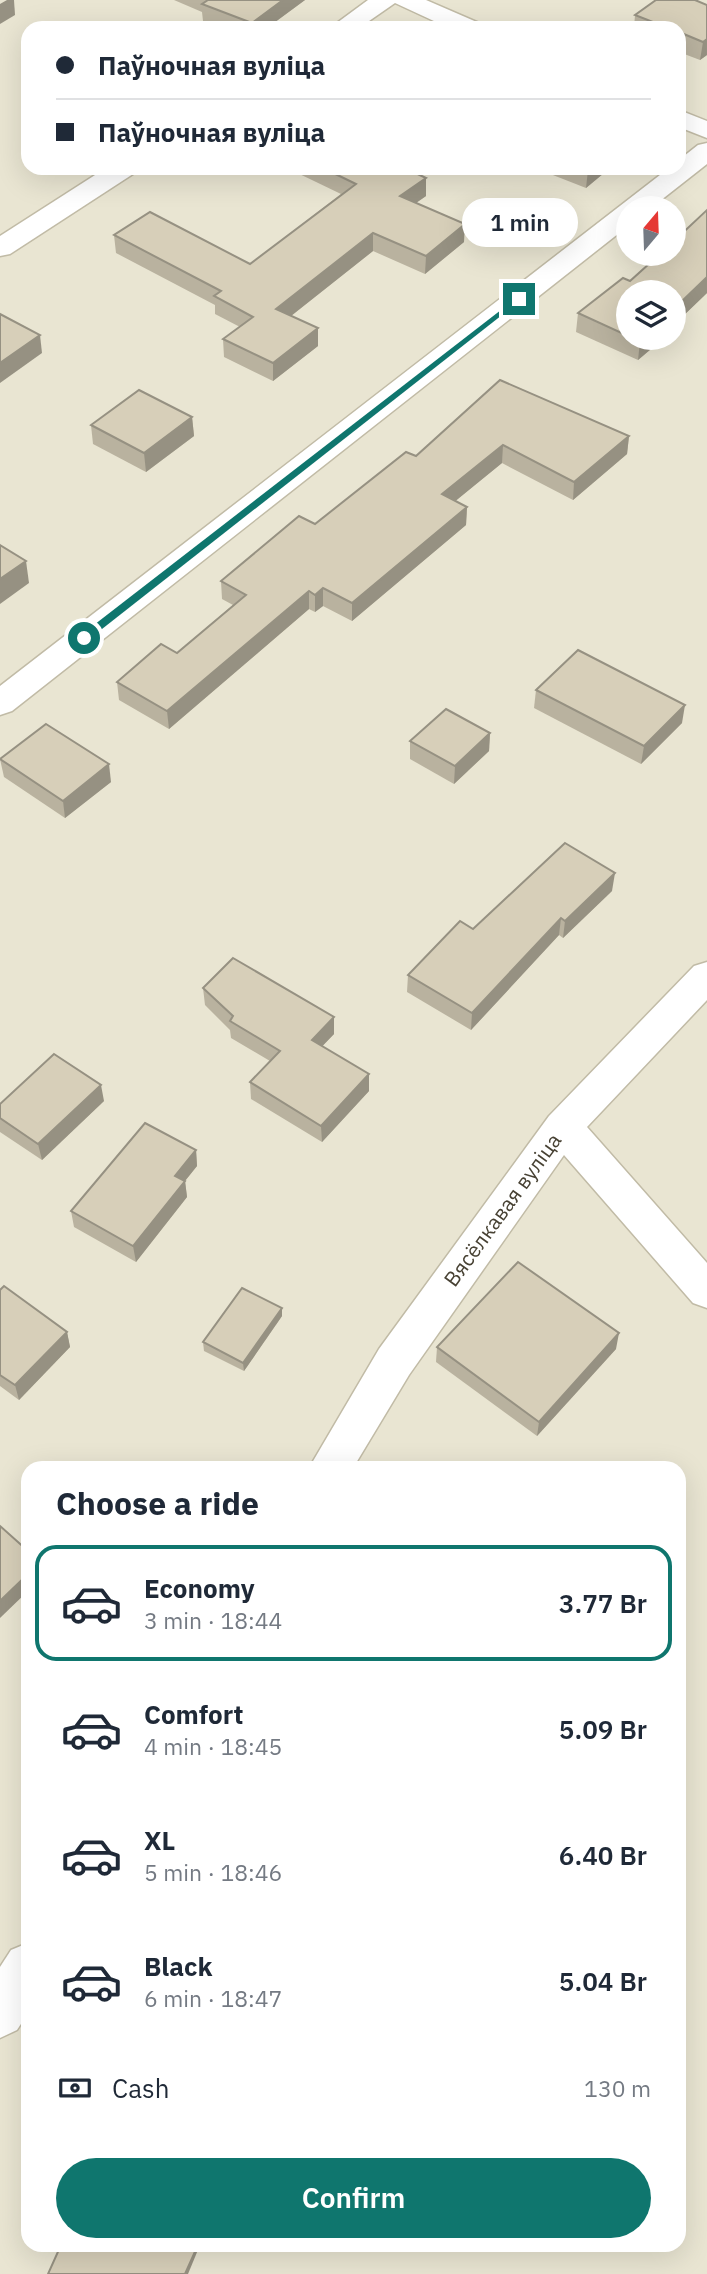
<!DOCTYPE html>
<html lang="en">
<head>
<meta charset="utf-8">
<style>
  :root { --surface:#fff; --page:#f6f6f7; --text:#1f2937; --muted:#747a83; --line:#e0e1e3; --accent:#0f766e }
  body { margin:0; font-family:"IBM Plex Sans",sans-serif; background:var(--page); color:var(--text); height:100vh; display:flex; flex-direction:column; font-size:26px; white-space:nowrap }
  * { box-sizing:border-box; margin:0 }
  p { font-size:23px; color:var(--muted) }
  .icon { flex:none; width:38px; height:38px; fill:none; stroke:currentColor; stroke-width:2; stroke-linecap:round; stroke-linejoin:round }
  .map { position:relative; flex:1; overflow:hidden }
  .sheet { position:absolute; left:21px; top:1461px; width:665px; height:791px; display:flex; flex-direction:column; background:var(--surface); border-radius:21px; box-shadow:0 7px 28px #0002 }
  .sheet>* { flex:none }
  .banner { position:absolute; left:21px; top:21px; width:665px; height:154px; border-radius:21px; box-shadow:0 7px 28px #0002; display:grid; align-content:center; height:154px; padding:0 35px; background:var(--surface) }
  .needle { width:46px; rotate:19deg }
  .buttons { position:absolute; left:616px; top:196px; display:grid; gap:14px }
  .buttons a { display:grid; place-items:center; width:70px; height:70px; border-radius:50%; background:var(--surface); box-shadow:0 7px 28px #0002; font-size:35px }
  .end { position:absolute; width:32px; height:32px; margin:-16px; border:9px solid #0f766e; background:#fff; box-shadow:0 0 0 4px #fff }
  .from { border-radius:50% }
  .bubble { position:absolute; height:49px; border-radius:24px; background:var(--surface); box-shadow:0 7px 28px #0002; font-size:23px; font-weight:600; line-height:49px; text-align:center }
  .banner b { display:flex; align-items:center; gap:24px; height:66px; font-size:26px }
  .banner b+b { border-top:2px solid var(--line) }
  .banner i { width:18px; height:18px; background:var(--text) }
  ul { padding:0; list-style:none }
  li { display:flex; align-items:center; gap:21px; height:116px; margin:0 14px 10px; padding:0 21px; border:4px solid transparent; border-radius:21px }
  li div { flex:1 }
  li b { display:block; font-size:26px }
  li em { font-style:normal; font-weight:600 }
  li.on { border-color:var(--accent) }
  li>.icon { width:63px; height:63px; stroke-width:1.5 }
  h2 { padding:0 35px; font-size:32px; line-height:84px }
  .pay { display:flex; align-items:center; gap:18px; height:77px; padding:0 35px; font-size:26px }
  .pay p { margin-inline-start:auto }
  .action { display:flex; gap:14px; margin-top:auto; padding:14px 35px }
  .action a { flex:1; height:80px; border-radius:42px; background:var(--accent); color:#fff; font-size:28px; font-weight:600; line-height:80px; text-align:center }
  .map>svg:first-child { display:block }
  .residential { fill:#e9e5d2; fill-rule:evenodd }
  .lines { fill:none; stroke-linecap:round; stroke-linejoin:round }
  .minor-casing { stroke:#c1bba6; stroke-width:3 }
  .minor { fill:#fff; fill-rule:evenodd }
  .wall { fill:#b9b29f }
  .shaded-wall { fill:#969182 }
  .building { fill:#d7cfb9; stroke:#969182; stroke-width:2 }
  .route { fill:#0f766e }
  .labels { text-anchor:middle; stroke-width:7; stroke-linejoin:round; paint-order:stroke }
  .street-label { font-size:21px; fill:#484234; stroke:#fff }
</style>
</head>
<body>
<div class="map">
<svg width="707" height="2274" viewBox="0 0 707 2274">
  <rect width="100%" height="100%" fill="#f4f2e5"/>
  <!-- residential -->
  <path class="residential" d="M0 0H707V2274H0ZM28 28H679V168H28ZM628 208H674V254H628ZM628 292H674V338H628ZM28 1468H679V2245H28Z"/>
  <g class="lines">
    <defs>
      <g id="minor">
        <polygon points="368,0 426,0 479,23 482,28 449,28 395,3 359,28 330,28"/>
        <polygon points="679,110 707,121 707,138 679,127"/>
        <polygon points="707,143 707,164 651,208 628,208 628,226 12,711 0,715 0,686 669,168 679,168 679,160 698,145"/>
        <polygon points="106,168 137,168 133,174 10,254 0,256 0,236"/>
        <polygon points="707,962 707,1000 587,1127 707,1263 707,1308 693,1303 564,1155 409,1375 353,1468 309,1468 379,1349 549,1116 694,966"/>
        <polygon points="28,1943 28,2013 17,2030 0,2038 0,1967 11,1950"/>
      </g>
    </defs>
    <!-- minor casing -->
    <use href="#minor" class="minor-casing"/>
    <!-- minor -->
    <use href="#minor" class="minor"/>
  </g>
  <!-- wall -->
  <g class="wall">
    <polygon points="174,0 305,0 267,28 223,28 203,21 202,12"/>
    <polygon points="707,5 707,55 700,60 679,52 679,28 634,28 635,15"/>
    <polygon points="287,168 405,168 426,196 416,203 464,242 425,274 373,251 291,316 318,346 273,381 224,357 223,339 240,327 215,314 215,305 116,253 114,235 250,264 341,194"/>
    <polygon points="535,168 610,168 586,188"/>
    <polygon points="707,210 707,293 682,317 681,323 674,330 674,292 628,292 628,338 664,338 638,360 576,332 578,313 623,278 630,281 660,254 674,254 674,241"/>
    <polygon points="500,380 629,436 627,454 573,500 502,463 455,501 467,507 466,525 352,621 323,606 315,612 309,609 169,729 119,700 117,682 177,653 233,605 222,599 221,581 315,524 416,456"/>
    <polygon points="192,417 194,436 146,472 93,444 91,425"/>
    <polygon points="536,690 682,723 641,764 534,708"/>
    <polygon points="490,733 489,751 454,784 410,759 410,741"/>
    <polygon points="0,759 111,782 65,818 4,777"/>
    <polygon points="612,891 563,938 559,935 471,1030 407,992 408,975 473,929"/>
    <polygon points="203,988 334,1034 322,1046 369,1091 322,1142 251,1099 250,1082 270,1061 231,1038 230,1030 205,1005"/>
    <polygon points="104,1101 42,1160 0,1132 0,1104"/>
    <polygon points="196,1150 197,1166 185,1181 187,1197 136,1262 74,1227 71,1211"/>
    <polygon points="0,1290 67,1332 70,1347 19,1400 0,1386"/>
    <polygon points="282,1308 282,1316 244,1371 204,1351 203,1342"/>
    <polygon points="437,1347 616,1349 537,1436 436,1362"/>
  </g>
  <!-- shaded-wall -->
  <g class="shaded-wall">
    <polygon points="7,0 14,0 15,15 0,24 0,4"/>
    <polygon points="283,0 305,0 267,28 252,28 252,23"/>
    <polygon points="707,39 707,55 700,60 703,42"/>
    <polygon points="590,168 610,168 586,188 588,170"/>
    <polygon points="426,178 426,196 400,214 400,196"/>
    <polygon points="465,224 464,242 425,274 426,256"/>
    <polygon points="373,233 373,251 277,327 276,309"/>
    <polygon points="707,277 707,293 682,317 681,323 674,330 674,313 680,303"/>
    <polygon points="318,328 318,346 273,381 273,363"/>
    <polygon points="40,335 42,353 0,383 0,363"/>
    <polygon points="645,338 664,338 638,360 640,342"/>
    <polygon points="192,417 194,436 146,472 144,453"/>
    <polygon points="629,436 627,454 573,500 574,482"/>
    <polygon points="503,445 502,463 442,512 442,494"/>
    <polygon points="467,507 466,525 352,621 352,603"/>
    <polygon points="26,561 29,583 0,604 0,579"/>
    <polygon points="323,588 323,606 315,612 315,595"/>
    <polygon points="309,591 309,609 169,729 167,711"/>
    <polygon points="685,705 682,723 641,764 644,746"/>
    <polygon points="490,733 489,751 454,784 455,766"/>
    <polygon points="109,764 111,782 65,818 63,801"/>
    <polygon points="615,873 612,891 563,938 565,921"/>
    <polygon points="561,918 559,935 471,1030 472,1013"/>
    <polygon points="334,1017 334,1034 312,1057 312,1040"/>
    <polygon points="369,1074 369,1091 322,1142 321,1126"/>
    <polygon points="101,1085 104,1101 42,1160 38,1144"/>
    <polygon points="196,1150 197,1166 176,1192 175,1176"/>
    <polygon points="185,1181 187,1197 136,1262 133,1246"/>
    <polygon points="282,1308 282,1316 244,1371 243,1363"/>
    <polygon points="67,1332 70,1347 19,1400 15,1385"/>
    <polygon points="619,1333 616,1349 537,1436 539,1422"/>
    <polygon points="28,1574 28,1591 0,1618 0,1601"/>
    <polygon points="198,2245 200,2245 188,2274 185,2274"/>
  </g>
  <!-- building -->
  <g class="building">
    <polygon points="208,0 283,0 252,23 202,4"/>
    <polygon points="656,0 695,0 707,5 707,39 703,42 679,32 679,28 668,28 635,15"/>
    <polygon points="323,168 405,168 426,178 400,196 465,224 426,256 373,233 276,309 318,328 273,363 223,339 253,317 214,296 221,291 114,235 150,212 250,264 356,184"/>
    <polygon points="707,210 707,277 680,303 684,305 674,313 674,292 628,292 628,336 578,313 623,278 630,281 660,254 674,254 674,241"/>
    <polygon points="0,314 40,335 0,363"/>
    <polygon points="631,338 645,338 640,342"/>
    <polygon points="500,380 629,436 574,482 503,445 442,494 467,507 352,603 323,588 315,595 309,591 167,711 117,682 161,644 177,653 246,595 221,581 299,516 315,524 406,452 416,456"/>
    <polygon points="139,390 192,417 144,453 91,425"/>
    <polygon points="0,545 26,561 0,579"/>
    <polygon points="578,650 685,705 644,746 536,690"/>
    <polygon points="446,709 490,733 455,766 410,741"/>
    <polygon points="46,724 109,764 63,801 0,759"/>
    <polygon points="565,843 615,873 565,921 561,918 472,1013 408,975 460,921 473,929"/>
    <polygon points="233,958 334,1017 312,1040 369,1074 321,1126 250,1082 280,1051 230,1021 233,1016 203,988"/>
    <polygon points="54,1054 101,1085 38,1144 0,1118 0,1104"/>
    <polygon points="145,1123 196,1150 175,1176 185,1181 133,1246 71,1211"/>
    <polygon points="518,1262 619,1333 539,1422 437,1347"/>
    <polygon points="4,1286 67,1332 15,1385 0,1375 0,1290"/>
    <polygon points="242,1288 282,1308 243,1363 203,1342"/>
    <polygon points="0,1526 28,1551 28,1574 0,1601"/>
    <polygon points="61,2245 198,2245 185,2274 48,2274"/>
  </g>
  <!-- route -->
  <polygon class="route" points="519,296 521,300 88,640 81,640 81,635"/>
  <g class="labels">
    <!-- street labels -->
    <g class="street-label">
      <text transform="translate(503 1210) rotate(-54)" y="7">Вясёлкавая вуліца</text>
    </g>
  </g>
</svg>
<div class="buttons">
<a><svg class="needle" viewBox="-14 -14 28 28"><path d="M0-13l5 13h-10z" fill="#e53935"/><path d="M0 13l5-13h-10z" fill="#747a83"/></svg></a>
<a><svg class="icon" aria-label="layers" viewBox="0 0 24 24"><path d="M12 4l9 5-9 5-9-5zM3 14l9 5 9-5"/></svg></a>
</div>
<i class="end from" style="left:84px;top:638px"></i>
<i class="end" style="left:519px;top:299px"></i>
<div class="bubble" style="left:462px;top:198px;width:116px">1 min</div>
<div class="banner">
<b><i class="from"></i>Паўночная вуліца</b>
<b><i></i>Паўночная вуліца</b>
</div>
<section class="sheet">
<h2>Choose a ride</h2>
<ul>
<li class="on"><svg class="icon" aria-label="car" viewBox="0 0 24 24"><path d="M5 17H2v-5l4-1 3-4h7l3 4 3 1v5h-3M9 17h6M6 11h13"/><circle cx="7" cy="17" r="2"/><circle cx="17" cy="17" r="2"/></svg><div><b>Economy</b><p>3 min · 18:44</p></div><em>3.77 Br</em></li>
<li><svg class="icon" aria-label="car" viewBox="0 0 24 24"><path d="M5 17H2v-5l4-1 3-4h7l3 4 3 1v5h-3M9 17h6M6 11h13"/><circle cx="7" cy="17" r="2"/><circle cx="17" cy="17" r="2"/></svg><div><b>Comfort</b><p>4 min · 18:45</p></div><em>5.09 Br</em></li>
<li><svg class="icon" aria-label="car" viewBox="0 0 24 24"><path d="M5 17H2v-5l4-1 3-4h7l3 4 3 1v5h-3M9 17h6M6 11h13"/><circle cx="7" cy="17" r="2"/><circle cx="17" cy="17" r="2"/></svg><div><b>XL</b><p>5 min · 18:46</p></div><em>6.40 Br</em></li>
<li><svg class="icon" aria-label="car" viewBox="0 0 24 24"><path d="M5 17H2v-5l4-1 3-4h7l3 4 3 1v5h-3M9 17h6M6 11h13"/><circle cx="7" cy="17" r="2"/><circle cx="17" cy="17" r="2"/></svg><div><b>Black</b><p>6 min · 18:47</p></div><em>5.04 Br</em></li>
</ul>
<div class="pay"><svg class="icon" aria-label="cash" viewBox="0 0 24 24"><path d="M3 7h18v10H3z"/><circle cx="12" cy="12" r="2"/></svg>Cash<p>130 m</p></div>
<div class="action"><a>Confirm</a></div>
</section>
</div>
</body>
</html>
